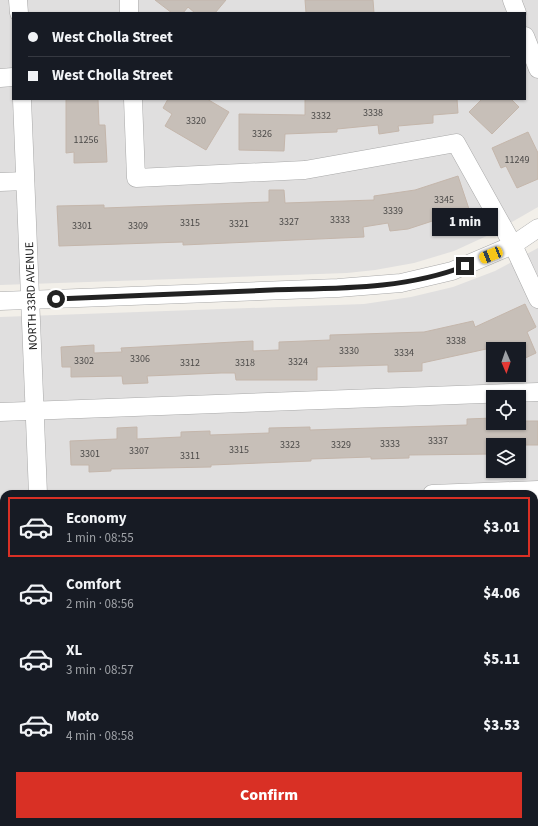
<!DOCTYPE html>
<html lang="en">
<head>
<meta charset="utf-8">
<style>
  :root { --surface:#171b24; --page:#242831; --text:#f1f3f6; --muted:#9ea1a6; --line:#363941; --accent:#d93025 }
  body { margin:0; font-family:"Source Sans 3",sans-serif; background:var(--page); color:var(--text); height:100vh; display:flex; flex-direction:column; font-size:15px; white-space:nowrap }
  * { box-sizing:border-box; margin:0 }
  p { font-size:13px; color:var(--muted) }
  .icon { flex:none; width:22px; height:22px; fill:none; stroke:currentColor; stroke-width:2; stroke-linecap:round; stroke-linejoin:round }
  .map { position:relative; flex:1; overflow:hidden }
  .panel { position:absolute; left:0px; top:490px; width:538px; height:336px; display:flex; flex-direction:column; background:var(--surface); border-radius:12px 12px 0 0; box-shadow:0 1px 3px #0004 }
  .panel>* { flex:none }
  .banner { position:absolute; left:12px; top:12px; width:514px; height:88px; border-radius:0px; box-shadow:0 1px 3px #0004; display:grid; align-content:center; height:88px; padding:0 16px; background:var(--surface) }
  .needle { width:26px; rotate:178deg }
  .tools { position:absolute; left:486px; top:342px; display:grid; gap:8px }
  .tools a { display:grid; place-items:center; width:40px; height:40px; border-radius:0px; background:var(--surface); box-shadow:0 1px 3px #0004; font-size:20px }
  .end { position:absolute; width:18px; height:18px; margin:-9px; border:5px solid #222; background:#fff; box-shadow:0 0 0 2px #fff }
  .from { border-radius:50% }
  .bubble { position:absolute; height:28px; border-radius:0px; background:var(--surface); box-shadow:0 1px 3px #0004; font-size:13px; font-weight:800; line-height:28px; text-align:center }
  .car { position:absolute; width:12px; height:24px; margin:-12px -6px; border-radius:5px; box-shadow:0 0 3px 1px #0007; background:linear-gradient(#f5c518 24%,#345 0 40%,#f5c518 0 76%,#345 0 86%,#f5c518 0) }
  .banner b { display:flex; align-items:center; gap:14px; height:38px; font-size:15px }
  .banner b+b { border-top:1px solid var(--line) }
  .banner i { width:10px; height:10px; background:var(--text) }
  ul { padding:7px 0 0; list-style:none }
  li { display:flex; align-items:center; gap:12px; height:60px; margin:0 8px 6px; padding:0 8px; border:2px solid transparent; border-radius:0px }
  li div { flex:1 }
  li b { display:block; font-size:15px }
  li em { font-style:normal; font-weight:800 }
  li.active { border-color:var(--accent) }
  li>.icon { width:36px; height:36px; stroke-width:1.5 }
  .action { display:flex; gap:8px; margin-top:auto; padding:8px 16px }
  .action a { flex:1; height:46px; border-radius:0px; background:var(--accent); color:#fff; font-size:16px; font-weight:800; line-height:46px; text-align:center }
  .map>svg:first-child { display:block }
  .residential { fill:#e0dfdf; fill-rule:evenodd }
  .building { fill:#c7bfb8; stroke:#c4b6ab }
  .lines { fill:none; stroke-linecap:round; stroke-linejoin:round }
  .minor-casing { stroke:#a9a9a9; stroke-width:19 }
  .minor { stroke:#fff; stroke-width:18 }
  .route { stroke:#222; stroke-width:5 }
  .labels { text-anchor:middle; stroke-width:3.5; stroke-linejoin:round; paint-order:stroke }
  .number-label { font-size:10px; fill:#4b4948 }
  .street-label { font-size:12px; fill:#222; stroke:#fff }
</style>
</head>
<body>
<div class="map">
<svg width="538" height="826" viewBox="0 0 538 826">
  <rect width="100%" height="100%" fill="#f2efe9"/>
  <!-- residential -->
  <g class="residential">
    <path d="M0 0H538V207L491 234 454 251 414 263 375 270 347 273 0 285ZM13 13H525V99H13Z"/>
    <path d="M538 248V826H0V317L364 304 411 297 453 287 495 271ZM493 349H519V375H493ZM493 397H519V423H493ZM493 445H519V471H493ZM4 494H534V822H4Z"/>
  </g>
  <!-- building -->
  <g class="building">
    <polygon points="155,0 226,0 215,13 195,13 188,7 183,13 172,13"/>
    <polygon points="305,0 373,0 374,13 306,13"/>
    <polygon points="66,99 98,99 99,125 105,125 107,162 74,163 74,152 66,153"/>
    <polygon points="168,99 207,99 229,112 206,150 165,126 172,114 163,108"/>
    <polygon points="305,99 457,99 458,113 433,115 433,123 398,126 399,131 379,134 378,125 337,129 337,132 285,134 284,151 239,150 239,114 305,115"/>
    <polygon points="482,99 511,99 519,107 492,134 469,112"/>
    <polygon points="528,132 538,153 538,179 517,188 506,166 501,168 492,148"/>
    <polygon points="458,176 469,209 408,229 390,231 388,223 363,227 364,237 183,245 183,242 59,246 57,206 104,205 104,208 269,202 269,190 284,190 285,203 374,200 374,196 415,190"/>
    <polygon points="525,304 536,327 527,332 536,353 519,361 519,349 491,348 422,363 422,371 388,372 388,365 317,367 317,380 236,380 235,373 221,373 147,376 148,383 123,384 122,376 71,377 71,367 62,367 61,347 94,345 94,353 122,352 121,348 253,341 253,351 279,350 279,342 330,340 330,335 424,332 473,321 475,327"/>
    <polygon points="493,418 493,423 519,423 519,421 538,421 538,445 493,445 493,454 409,455 409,458 371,459 371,457 311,459 311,461 211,465 211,467 111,469 111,471 89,472 89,465 71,465 70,441 117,439 117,428 137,427 137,439 181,437 181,432 210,431 210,435 269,433 269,428 310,427 310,430 467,425 467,419"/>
  </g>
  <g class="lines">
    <defs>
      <g id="minor">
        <polyline points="18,0 19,13"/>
        <polyline points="129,0 129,13"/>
        <polyline points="512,0 517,13"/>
        <polyline points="525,36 538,69"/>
        <polyline points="0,78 13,77"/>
        <polyline points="22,99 38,494"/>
        <polyline points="133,99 136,178 305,170 456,143 513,245 538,299"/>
        <polyline points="0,182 25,181"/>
        <polyline points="0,301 338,288 401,283 452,271 513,245 538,228"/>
        <polyline points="0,412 538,392"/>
        <polyline points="432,494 538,490"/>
        <polyline points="534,607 538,607"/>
        <polyline points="534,718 538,718"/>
        <polyline points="534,817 538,817"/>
        <polyline points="52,822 52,826"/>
        <polyline points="407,826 462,822"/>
      </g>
    </defs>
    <!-- minor casing -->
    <use href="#minor" class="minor-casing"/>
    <!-- minor -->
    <use href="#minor" class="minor"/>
  </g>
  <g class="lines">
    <!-- route -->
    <path class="route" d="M56 299C128 296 199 293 271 290 335 288 404 290 465 266"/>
  </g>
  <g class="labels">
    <!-- number labels -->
    <g class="number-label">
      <text x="373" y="116">3338</text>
      <text x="321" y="119">3332</text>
      <text x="196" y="124">3320</text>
      <text x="262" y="137">3326</text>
      <text x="86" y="143">11256</text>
      <text x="517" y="163">11249</text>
      <text x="444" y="203">3345</text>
      <text x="393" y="214">3339</text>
      <text x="340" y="223">3333</text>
      <text x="289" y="225">3327</text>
      <text x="190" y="226">3315</text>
      <text x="239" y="227">3321</text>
      <text x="82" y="229">3301</text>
      <text x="138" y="229">3309</text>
      <text x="456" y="344">3338</text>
      <text x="349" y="354">3330</text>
      <text x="404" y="356">3334</text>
      <text x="140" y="362">3306</text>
      <text x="84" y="364">3302</text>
      <text x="298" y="365">3324</text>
      <text x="190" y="366">3312</text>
      <text x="245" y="366">3318</text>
      <text x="438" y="444">3337</text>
      <text x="390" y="447">3333</text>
      <text x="290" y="448">3323</text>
      <text x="341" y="448">3329</text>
      <text x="239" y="453">3315</text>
      <text x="139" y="454">3307</text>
      <text x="90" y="457">3301</text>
      <text x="190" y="459">3311</text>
    </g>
    <!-- street labels -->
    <g class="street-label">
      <text transform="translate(31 296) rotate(-92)" y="4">NORTH 33RD AVENUE</text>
    </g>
  </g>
</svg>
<div class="tools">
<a><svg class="needle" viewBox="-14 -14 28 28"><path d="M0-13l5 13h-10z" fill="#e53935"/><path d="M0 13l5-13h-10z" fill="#9ea1a6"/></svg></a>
<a><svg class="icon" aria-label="locate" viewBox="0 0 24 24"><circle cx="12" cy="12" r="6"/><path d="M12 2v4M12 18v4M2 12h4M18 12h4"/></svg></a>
<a><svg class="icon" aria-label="layers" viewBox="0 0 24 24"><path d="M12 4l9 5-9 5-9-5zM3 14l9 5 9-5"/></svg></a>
</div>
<i class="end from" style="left:56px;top:299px"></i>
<i class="end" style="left:465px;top:266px"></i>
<div class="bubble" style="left:432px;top:208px;width:66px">1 min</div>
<i class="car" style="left:491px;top:255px;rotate:248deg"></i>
<div class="banner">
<b><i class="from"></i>West Cholla Street</b>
<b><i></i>West Cholla Street</b>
</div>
<section class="panel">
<ul>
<li class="active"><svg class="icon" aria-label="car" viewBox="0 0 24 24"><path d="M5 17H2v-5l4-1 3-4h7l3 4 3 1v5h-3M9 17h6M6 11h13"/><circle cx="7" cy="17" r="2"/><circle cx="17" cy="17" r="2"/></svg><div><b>Economy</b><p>1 min · 08:55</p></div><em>$3.01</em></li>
<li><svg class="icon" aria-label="car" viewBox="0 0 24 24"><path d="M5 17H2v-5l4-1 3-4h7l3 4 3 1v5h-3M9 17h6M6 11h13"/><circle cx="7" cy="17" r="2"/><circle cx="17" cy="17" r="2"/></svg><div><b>Comfort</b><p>2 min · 08:56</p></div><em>$4.06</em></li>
<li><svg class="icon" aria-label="car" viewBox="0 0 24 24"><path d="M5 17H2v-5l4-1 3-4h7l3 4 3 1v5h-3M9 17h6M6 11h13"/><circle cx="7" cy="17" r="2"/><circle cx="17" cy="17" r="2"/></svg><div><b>XL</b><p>3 min · 08:57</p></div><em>$5.11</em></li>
<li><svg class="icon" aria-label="car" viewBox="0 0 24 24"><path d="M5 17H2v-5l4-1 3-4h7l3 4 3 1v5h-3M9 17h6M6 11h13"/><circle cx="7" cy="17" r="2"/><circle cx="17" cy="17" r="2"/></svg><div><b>Moto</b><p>4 min · 08:58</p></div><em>$3.53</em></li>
</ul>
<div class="action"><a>Confirm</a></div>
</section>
</div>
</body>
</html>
